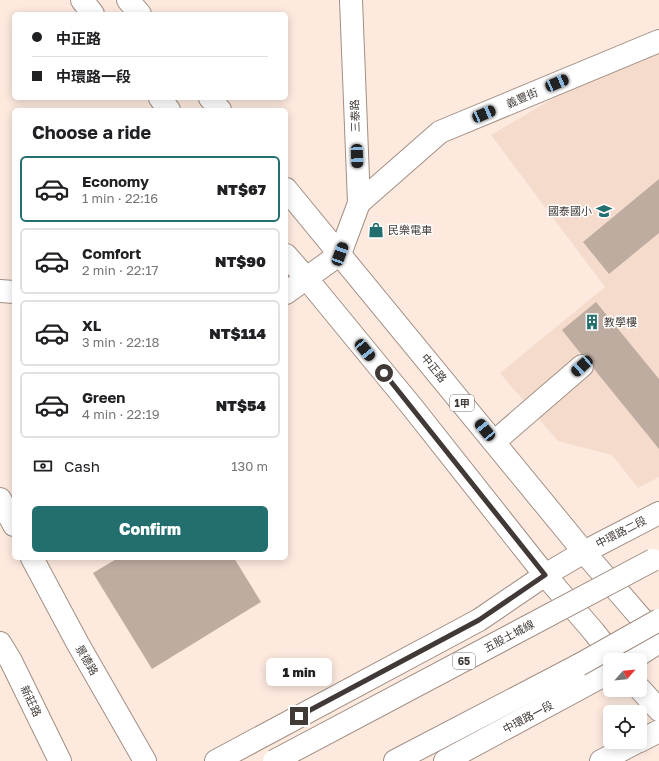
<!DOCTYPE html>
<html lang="en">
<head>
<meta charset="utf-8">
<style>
  :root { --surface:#fff; --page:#f6f6f6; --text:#202124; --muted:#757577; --line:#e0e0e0; --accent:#236e6e }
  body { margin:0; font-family:"Golos Text","Noto Sans TC",sans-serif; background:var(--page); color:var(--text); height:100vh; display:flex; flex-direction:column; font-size:15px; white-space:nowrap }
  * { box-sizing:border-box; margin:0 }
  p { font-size:13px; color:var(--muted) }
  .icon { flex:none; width:22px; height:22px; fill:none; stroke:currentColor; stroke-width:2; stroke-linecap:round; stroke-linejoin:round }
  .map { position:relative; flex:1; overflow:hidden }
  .sheet { position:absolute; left:12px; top:108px; width:276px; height:452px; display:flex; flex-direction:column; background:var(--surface); border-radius:6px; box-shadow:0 2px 10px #0003 }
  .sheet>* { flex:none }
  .hud { position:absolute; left:12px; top:12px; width:276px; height:88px; border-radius:6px; box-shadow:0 2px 10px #0003; display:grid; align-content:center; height:88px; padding:0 20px; background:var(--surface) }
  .needle { width:26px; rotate:63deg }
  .fabs { position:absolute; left:603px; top:653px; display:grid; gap:8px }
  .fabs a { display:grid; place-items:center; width:44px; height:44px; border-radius:6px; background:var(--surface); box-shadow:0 2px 10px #0003; font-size:20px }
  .end { position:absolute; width:18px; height:18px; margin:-9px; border:5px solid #413935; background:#fff; box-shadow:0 0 0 2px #fff }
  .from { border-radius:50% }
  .bubble { position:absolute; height:28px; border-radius:6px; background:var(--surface); box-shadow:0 2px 10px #0003; font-size:13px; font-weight:800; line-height:28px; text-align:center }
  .car { position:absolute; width:12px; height:24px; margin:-12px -6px; border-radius:5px; box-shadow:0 0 3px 1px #0007; background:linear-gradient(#222 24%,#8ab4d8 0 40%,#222 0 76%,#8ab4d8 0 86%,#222 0) }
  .hud b { display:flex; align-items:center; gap:14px; height:38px; font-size:15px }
  .hud b+b { border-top:1px solid var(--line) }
  .hud i { width:10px; height:10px; background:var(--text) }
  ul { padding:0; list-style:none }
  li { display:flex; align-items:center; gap:12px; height:66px; margin:0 8px 6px; padding:0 12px; border:2px solid var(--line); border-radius:6px }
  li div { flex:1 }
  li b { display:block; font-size:15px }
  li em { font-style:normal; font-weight:800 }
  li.current { border-color:var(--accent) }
  li>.icon { width:36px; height:36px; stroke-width:1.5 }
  h2 { padding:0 20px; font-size:18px; line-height:48px }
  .pay { display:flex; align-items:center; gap:10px; height:44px; padding:0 20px; font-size:15px }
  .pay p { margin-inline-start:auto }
  .cta { display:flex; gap:8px; margin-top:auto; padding:8px 20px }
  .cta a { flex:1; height:46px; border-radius:6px; background:var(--accent); color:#fff; font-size:16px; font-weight:800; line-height:46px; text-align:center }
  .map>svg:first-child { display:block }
  .built { fill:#f5dbcc }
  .building { fill:#bfaca1 }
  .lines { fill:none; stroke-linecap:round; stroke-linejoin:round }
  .minor-casing { stroke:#a18f84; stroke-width:24 }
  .major-casing { stroke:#a18f84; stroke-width:24 }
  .highway-casing { stroke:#a18f84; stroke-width:24 }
  .minor { stroke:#fff; stroke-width:22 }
  .major { stroke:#fff; stroke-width:22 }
  .highway { stroke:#fff; stroke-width:22 }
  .highway-bridge-casing { stroke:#a18f84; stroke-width:24; stroke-linecap:butt }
  .highway-bridge { stroke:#fff; stroke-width:22 }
  .route { stroke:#413935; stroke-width:5 }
  .labels { text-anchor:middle; stroke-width:3; stroke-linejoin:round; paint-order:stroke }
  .shield { fill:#fff; stroke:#7a7472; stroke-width:1 }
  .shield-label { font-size:10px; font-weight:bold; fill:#413935 }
  .street-label { font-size:11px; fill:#413935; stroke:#fff }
  .poi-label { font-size:11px; fill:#413935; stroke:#fff; text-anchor:start }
</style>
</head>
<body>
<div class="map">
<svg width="659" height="761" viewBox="0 0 659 761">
  <rect width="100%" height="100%" fill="#fde9de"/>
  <!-- built -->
  <polygon class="built" points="659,52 659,477 638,488 612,455 558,441 500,373 605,287 491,135 590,77"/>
  <!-- building -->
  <g class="building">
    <polygon points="659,179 659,233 609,274 583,242"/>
    <polygon points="596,302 659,379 659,449 594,369 594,363 592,358 586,354 581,354 562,330"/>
    <polygon points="118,558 234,558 261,602 152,669 93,573"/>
  </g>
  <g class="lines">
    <defs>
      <g id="minor">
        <polyline points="359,203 440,132 659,41"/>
        <polyline points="340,254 359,203 351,0"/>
        <polyline points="494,442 582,366"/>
        <polyline points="0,499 14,525"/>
        <polyline points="32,558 78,644 145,761"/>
        <polyline points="0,643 11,661 60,761"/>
        <polyline points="631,660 659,642"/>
        <polyline points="640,741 659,731"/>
        <polyline points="216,761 479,620 545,575 584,552 659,513"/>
        <polyline points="445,761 610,672"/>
        <polyline points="601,761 637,742"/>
      </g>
      <g id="major">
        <polyline points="82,0 93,14"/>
        <polyline points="128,0 140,14"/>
        <polyline points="160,98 169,110"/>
        <polyline points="210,98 220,110"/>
        <polyline points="286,189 584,552 659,639"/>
        <polyline points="286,255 307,279 413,408 545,575 594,632 616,660"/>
        <polyline points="0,291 14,292"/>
        <polyline points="286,293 340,254"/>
        <polyline points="640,689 659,710"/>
      </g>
      <polyline id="highway" points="395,761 579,665"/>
    </defs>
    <!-- minor casing -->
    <use href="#minor" class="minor-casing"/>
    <!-- major casing -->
    <use href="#major" class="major-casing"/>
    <!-- highway casing -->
    <use href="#highway" class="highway-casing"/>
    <!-- minor -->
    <use href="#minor" class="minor"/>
    <!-- major -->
    <use href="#major" class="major"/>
    <!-- highway -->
    <use href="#highway" class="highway"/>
    <defs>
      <g id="highway-bridge">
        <polyline points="579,665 659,620"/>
        <polyline points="274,761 653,560"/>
      </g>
    </defs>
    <!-- highway-bridge casing -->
    <use href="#highway-bridge" class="highway-bridge-casing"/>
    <!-- highway-bridge -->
    <use href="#highway-bridge" class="highway-bridge"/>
  </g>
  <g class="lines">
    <!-- route -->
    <polyline class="route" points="299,716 479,620 545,575 384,373"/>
  </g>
  <!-- icons -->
  <defs>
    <symbol id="school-bare" viewBox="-9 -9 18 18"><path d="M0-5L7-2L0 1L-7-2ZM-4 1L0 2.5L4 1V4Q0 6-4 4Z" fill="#236e6e" stroke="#fff" stroke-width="2.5" paint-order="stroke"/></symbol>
    <symbol id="shop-bare" viewBox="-9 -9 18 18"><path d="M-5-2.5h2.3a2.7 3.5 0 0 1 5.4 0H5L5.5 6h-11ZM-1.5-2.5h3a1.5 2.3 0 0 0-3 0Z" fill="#236e6e" stroke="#fff" stroke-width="2.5" paint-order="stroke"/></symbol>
    <symbol id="building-bare" viewBox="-9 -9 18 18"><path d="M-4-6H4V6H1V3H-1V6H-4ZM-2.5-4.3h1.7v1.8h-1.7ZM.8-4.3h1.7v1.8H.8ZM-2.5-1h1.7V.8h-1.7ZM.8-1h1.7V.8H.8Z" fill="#236e6e" stroke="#fff" stroke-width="2.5" paint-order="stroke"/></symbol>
  </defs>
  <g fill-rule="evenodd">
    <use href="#school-bare" x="593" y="200" width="22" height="22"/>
    <use href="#shop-bare" x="365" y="219" width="22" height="22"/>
    <use href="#building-bare" x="581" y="311" width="22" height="22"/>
  </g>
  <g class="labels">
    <!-- shield labels -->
    <g class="shield">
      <rect x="450" y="395" width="24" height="16" rx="3"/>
      <rect x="453" y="653" width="22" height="16" rx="3"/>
    </g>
    <g class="shield-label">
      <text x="462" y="407">1甲</text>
      <text x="464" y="665">65</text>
    </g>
    <!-- street labels -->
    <g class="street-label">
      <text transform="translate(522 98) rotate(-23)" y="4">義豐街</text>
      <text transform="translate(355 116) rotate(-92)" y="4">三泰路</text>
      <text transform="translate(434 368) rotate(51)" y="4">中正路</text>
      <text transform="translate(621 532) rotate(-27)" y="4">中環路二段</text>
      <text transform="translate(509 636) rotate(-28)" y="4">五股土城線</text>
      <text transform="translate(87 660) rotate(60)" y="4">景德路</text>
      <text transform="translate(31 701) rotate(64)" y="4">新莊路</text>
      <text transform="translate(528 717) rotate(-28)" y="4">中環路一段</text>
    </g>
    <!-- poi labels -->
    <g class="poi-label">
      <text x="592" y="215" text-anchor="end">國泰國小</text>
      <text x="388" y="234">民樂電車</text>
      <text x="604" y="326">教學樓</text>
    </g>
  </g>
</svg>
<div class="fabs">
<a><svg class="needle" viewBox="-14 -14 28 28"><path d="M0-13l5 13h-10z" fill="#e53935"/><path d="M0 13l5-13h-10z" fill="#757577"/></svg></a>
<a><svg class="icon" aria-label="locate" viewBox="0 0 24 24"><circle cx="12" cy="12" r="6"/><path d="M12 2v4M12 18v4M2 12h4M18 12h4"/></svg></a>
</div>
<i class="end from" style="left:384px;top:373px"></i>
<i class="end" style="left:299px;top:716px"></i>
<div class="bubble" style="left:266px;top:658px;width:66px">1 min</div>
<i class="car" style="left:557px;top:83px;rotate:67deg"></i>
<i class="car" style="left:484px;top:114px;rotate:67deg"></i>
<i class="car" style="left:357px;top:156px;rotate:178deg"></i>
<i class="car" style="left:340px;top:254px;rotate:20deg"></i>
<i class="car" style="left:365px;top:350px;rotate:141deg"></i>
<i class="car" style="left:582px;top:366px;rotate:228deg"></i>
<i class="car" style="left:485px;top:430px;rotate:321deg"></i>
<div class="hud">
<b><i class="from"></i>中正路</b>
<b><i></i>中環路一段</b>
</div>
<section class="sheet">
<h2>Choose a ride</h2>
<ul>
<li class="current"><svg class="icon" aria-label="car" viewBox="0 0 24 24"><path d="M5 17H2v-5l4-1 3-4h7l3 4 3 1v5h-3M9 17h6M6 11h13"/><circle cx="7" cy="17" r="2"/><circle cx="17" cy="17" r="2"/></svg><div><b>Economy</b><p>1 min · 22:16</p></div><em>NT$67</em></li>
<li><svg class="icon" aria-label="car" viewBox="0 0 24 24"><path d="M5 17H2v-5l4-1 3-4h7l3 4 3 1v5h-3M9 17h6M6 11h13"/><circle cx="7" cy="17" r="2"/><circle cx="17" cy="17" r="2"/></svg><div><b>Comfort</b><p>2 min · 22:17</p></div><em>NT$90</em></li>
<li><svg class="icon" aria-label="car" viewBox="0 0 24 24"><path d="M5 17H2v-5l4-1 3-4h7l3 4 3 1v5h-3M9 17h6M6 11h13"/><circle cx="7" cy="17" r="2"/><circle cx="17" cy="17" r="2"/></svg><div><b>XL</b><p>3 min · 22:18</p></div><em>NT$114</em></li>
<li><svg class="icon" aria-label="car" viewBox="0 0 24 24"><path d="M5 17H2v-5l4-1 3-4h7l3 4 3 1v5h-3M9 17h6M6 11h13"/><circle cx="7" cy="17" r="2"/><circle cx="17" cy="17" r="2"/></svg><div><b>Green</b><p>4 min · 22:19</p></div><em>NT$54</em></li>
</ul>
<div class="pay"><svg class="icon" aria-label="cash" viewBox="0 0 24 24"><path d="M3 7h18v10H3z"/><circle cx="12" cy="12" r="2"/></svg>Cash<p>130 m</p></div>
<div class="cta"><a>Confirm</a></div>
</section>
</div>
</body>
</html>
